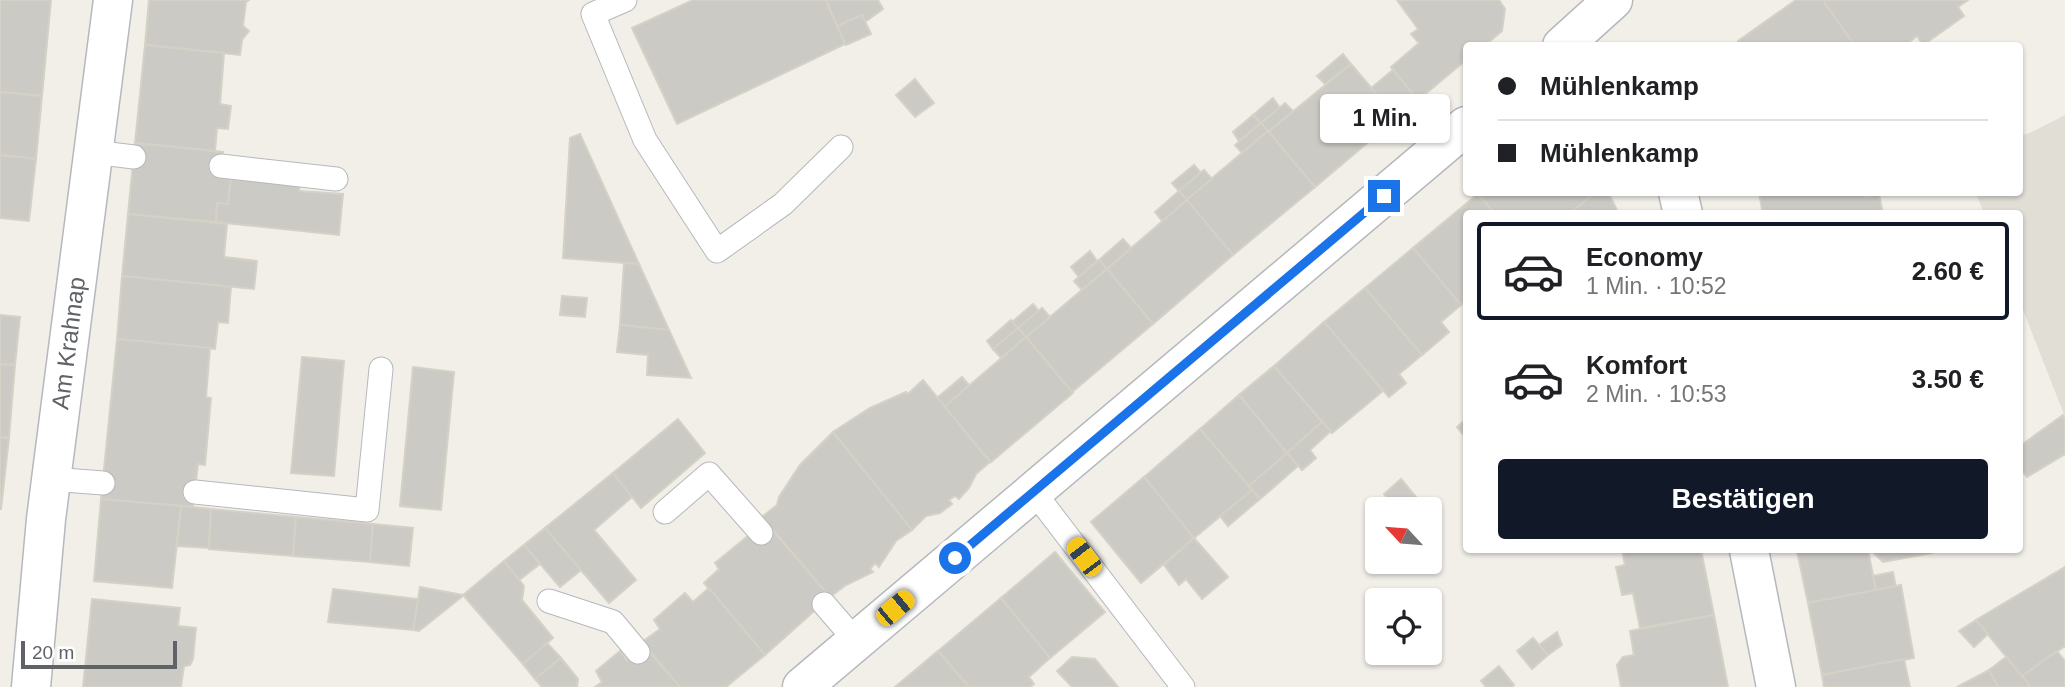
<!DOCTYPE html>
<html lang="de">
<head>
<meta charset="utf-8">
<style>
  :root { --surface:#fff; --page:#f2f2f2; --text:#202124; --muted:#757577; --line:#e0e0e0; --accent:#111827 }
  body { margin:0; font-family:Helvetica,sans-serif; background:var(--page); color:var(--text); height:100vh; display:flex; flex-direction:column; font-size:26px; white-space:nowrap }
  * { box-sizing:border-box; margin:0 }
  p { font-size:23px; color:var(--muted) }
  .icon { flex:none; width:38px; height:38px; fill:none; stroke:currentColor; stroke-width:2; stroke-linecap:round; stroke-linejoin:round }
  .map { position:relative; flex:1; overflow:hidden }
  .details { position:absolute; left:1463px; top:210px; width:560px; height:343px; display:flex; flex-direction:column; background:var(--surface); border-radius:7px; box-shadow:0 2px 5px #0004 }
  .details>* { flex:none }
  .banner { position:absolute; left:1463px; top:42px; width:560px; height:154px; border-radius:7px; box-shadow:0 2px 5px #0004; display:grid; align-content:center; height:154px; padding:0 35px; background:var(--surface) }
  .needle { width:46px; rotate:296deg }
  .buttons { position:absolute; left:1365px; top:497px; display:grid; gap:14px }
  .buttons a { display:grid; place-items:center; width:77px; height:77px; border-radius:7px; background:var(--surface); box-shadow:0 2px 5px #0004; font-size:35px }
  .scale { position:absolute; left:21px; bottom:18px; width:156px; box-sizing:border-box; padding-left:7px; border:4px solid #5f6368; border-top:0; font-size:19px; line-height:24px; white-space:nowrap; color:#5f6368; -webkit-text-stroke:5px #fff; paint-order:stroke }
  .end { position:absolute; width:32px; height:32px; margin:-16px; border:9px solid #1a73e8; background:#fff; box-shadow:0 0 0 4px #fff }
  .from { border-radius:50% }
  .bubble { position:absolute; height:49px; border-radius:7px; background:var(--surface); box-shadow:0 2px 5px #0004; font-size:23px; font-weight:600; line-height:49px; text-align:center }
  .car { position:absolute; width:21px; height:42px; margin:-21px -10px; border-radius:9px; box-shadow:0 0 5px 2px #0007; background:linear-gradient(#f5c518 24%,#345 0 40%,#f5c518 0 76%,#345 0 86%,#f5c518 0) }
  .banner b { display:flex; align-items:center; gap:24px; height:66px; font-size:26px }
  .banner b+b { border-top:2px solid var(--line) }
  .banner i { width:18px; height:18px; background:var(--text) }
  ul { padding:12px 0 0; list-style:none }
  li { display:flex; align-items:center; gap:21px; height:98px; margin:0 14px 10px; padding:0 21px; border:4px solid transparent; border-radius:7px }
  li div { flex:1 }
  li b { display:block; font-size:26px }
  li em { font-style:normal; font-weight:600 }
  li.selected { border-color:var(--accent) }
  li>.icon { width:63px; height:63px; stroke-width:1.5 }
  .primary-button { display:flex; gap:14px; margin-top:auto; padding:14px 35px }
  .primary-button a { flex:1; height:80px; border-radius:7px; background:var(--accent); color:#fff; font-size:28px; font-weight:600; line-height:80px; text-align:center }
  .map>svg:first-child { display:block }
  .education { fill:#e1ded6 }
  .building { fill:#cccac5; stroke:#d6d1c6; stroke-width:2 }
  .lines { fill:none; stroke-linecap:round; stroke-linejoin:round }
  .lane-casing { stroke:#b5b8bc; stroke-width:25 }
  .street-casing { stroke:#b5b8bc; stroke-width:41 }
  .lane { stroke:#fff; stroke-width:23 }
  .street { stroke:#fff; stroke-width:38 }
  .route { stroke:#1a73e8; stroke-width:9 }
  .labels { text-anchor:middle; stroke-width:5; stroke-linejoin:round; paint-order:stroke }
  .street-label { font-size:24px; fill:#5f6368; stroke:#fff }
</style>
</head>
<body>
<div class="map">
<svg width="2065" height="687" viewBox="0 0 2065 687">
  <rect width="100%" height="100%" fill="#f1efe8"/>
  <!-- education -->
  <polygon class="education" points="2065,115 2065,417 2020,302 2020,214 1984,213 1976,193 2020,192 2020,136 2032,132"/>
  <!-- building -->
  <g class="building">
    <polygon points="0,0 51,0 42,96 0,92"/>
    <polygon points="149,0 249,0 246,2 243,26 249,31 242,40 240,55 145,45"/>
    <polygon points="693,0 826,0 845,44 677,124 632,28"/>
    <polygon points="826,0 878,0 883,9 865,22 862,15 837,26"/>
    <polygon points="1397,0 1499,0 1505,9 1502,31 1484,46 1466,46 1466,60 1418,100 1391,67 1419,43 1411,34 1418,29"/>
    <polygon points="1796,0 1823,0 1855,46 1738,46 1738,41"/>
    <polygon points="1823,0 1968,0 1958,7 1964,16 1923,45 1917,36 1904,46 1855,46"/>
    <polygon points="862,15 871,34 846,45 837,26"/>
    <polygon points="145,45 224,53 220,104 231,106 228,129 217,128 215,151 135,143"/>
    <polygon points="1343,54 1351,64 1325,84 1317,76"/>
    <polygon points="1351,64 1397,118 1315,187 1268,132"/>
    <polygon points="1393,70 1418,100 1397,118 1371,88"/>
    <polygon points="915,79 934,103 915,117 896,95"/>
    <polygon points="0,92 42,96 36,159 0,155"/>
    <polygon points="1273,98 1280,108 1261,123 1253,115"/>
    <polygon points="1285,103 1293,111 1268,132 1261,123"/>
    <polygon points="1253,115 1261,123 1239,141 1233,132"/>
    <polygon points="1261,123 1268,131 1242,153 1235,145"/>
    <polygon points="1268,131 1315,187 1233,255 1186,200"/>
    <polygon points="580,134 639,264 563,258 570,138"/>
    <polygon points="135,143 223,152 220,178 231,179 228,204 217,203 216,222 128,214"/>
    <polygon points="0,155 36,159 29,221 0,218"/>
    <polygon points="1194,165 1201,173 1179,191 1172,183"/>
    <polygon points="1204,170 1212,179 1186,200 1179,191"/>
    <polygon points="231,179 300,185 299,191 343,194 339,235 216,222 217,203 228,204"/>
    <polygon points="1179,191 1187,200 1163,222 1155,212"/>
    <polygon points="1480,192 1596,192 1573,211 1575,214 1495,214 1478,194"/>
    <polygon points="1596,192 1608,192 1619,214 1575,214 1573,211"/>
    <polygon points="1864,192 1865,197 1879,194 1883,214 1763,214 1759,193"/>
    <polygon points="1478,194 1495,214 1466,214 1466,300 1461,305 1413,248"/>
    <polygon points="1187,200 1233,255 1153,324 1107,269"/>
    <polygon points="128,214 227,224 224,257 257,261 254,289 122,276"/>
    <polygon points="1123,239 1131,248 1107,269 1099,260"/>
    <polygon points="1413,248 1461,305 1441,322 1449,332 1422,355 1365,288"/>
    <polygon points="1090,251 1097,261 1079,277 1071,267"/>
    <polygon points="1099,260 1107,269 1082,290 1074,281"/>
    <polygon points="624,263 639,264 669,330 620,325"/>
    <polygon points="1107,269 1153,324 1072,392 1026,337"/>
    <polygon points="122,276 231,287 228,323 218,322 215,349 117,339"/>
    <polygon points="1365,288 1422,355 1399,374 1406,383 1389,397 1324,322"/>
    <polygon points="562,296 587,298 585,317 560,315"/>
    <polygon points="1033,304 1039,311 1018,328 1012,322"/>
    <polygon points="1042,308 1050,317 1026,337 1018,328"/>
    <polygon points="0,315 20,317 15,365 0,364"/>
    <polygon points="1011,320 1018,328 993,349 987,341"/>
    <polygon points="1324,322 1383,391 1332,433 1274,366"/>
    <polygon points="620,325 669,330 691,378 647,375 648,355 617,352"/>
    <polygon points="1018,328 1026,337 1001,358 993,349"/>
    <polygon points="1026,337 1073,393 991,462 944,407"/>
    <polygon points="117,339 210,348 206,397 211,398 205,465 198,464 193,507 101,499"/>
    <polygon points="302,357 344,361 334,476 291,473"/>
    <polygon points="0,364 15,365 9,438 0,437"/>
    <polygon points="1274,366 1322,422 1287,453 1239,395"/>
    <polygon points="413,367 454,372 441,510 400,506"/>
    <polygon points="962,377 969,385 944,407 937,398"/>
    <polygon points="923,380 990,462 976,474 969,488 959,499 955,496 949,500 952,504 940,513 926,516 912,530 833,432 870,408 906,392 908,394"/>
    <polygon points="1239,395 1287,453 1249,486 1200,429"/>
    <polygon points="2063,415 2065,421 2065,454 2027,477 2020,468 2020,446"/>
    <polygon points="678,419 705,453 641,508 613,473"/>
    <polygon points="1466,419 1466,438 1457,427"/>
    <polygon points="1322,422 1331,431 1310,450 1316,458 1302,470 1287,453"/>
    <polygon points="1200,429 1252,490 1194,538 1144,477"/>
    <polygon points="833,432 912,530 896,541 879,567 875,563 870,569 873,572 846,585 830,597 762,517 777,505 779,497 800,465"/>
    <polygon points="0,437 9,438 1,509 0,509"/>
    <polygon points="1287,453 1298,466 1260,499 1249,486"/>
    <polygon points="613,473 632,497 594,530 636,580 609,603 545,528"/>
    <polygon points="1144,477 1194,538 1141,583 1091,522"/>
    <polygon points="1401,479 1426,509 1397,509 1384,494"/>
    <polygon points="1252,490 1260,499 1228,526 1220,516"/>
    <polygon points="101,499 181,506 172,588 94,581"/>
    <polygon points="181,506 211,509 209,548 177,546"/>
    <polygon points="211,509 296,517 293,556 209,549"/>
    <polygon points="1430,514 1438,524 1430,531"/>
    <polygon points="296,517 373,524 370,562 293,556"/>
    <polygon points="373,524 413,528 409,566 370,562"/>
    <polygon points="769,526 830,597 765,655 704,583 719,569 715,563 749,535"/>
    <polygon points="545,528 581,570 560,587 524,545"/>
    <polygon points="1194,538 1228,577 1202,599 1186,579 1179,585 1164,565"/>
    <polygon points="524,545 540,564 519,580 504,561"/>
    <polygon points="1622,550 1701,550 1714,615 1640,628 1633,593 1622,595 1616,567 1625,565"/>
    <polygon points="1803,550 1868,550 1876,591 1808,603 1797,551"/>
    <polygon points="1871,550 1931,550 1932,553 1883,562"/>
    <polygon points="1055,552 1105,612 1050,658 1001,598"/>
    <polygon points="504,561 524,586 522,600 553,638 523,664 463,595"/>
    <polygon points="2065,567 2065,646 2022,676 1976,620"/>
    <polygon points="1893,572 1896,587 1876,591 1873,576"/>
    <polygon points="1901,585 1914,658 1822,675 1808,603"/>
    <polygon points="420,587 463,595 464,595 419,631 413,630"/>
    <polygon points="709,588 765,655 726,687 680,687 642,642 660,629 654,620 685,593 693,602"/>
    <polygon points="333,589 418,599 413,630 328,622"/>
    <polygon points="1001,598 1050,658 1029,677 1034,684 1030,687 969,687 938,651"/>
    <polygon points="92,599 180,608 178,626 196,628 193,659 190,665 184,666 181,687 83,687"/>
    <polygon points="1714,615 1728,687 1621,687 1617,665 1623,657 1634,655 1630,631"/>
    <polygon points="1976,620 1988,634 1974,647 1959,631"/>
    <polygon points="1557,632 1562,645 1548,655 1539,645"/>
    <polygon points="1533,638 1548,655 1532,669 1517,651"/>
    <polygon points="547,643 561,658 535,679 523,664"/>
    <polygon points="644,646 680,687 595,687 602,682 596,671 620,651 627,661"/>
    <polygon points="938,651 969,687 895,687"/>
    <polygon points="2057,651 2065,661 2065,687 2031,687 2022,676"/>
    <polygon points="1072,657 1095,659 1118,687 1072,687 1057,671"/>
    <polygon points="2006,657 2022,676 2031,687 1998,687 1989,670"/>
    <polygon points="561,658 578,679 577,687 542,687 535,679"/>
    <polygon points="1904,659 1910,687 1824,687 1822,675"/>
    <polygon points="1499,666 1514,685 1512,687 1486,687 1481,681"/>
    <polygon points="1989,670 1998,687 1957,687"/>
  </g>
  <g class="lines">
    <defs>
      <g id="lane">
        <polyline points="625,0 593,14 645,140 717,251 783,204 841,147"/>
        <polyline points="93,152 134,157"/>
        <polyline points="221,166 336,179"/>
        <polyline points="51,479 103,483"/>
        <polyline points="195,492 367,510 381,369"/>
        <polyline points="1034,492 1183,687"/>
        <polyline points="665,512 709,474 761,533"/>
        <polyline points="549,601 613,622 638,652"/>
        <polyline points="824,604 856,641"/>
      </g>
      <g id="street">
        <polyline points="1562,46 1613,0"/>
        <polyline points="1678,192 1683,214"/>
        <polyline points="1749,550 1776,687"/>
        <path id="s1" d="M31 687 46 519 113 0"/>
        <polyline points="802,687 1466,126"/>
      </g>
    </defs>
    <!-- lane casing -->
    <use href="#lane" class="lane-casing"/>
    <!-- street casing -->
    <use href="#street" class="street-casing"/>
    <!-- lane -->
    <use href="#lane" class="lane"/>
    <!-- street -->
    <use href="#street" class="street"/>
  </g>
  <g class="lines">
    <!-- route -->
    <polyline class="route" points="955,558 1384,196"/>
  </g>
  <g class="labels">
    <!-- street labels -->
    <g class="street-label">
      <text dy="8" stroke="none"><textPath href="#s1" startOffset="346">Am Krahnap</textPath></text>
    </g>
  </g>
</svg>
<div class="buttons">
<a><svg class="needle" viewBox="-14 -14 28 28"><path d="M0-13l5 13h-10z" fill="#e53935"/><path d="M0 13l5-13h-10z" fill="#757577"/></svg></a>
<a><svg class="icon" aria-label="locate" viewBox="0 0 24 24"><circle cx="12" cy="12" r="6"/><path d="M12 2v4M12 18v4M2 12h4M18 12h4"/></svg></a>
</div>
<div class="scale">20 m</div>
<i class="end from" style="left:955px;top:558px"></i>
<i class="end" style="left:1384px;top:196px"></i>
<div class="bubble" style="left:1320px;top:94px;width:130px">1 Min.</div>
<i class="car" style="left:1084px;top:557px;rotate:323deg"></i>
<i class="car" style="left:895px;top:608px;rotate:50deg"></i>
<div class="banner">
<b><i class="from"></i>Mühlenkamp</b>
<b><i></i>Mühlenkamp</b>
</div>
<section class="details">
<ul>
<li class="selected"><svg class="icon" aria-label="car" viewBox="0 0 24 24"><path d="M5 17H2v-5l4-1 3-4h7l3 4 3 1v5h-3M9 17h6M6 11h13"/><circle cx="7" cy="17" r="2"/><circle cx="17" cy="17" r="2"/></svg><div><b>Economy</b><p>1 Min. · 10:52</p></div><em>2.60 €</em></li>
<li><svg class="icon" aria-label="car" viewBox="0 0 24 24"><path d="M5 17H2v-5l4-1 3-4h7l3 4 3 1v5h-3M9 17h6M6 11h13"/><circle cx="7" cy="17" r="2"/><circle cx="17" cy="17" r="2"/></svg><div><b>Komfort</b><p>2 Min. · 10:53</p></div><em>3.50 €</em></li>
</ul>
<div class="primary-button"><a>Bestätigen</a></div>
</section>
</div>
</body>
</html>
